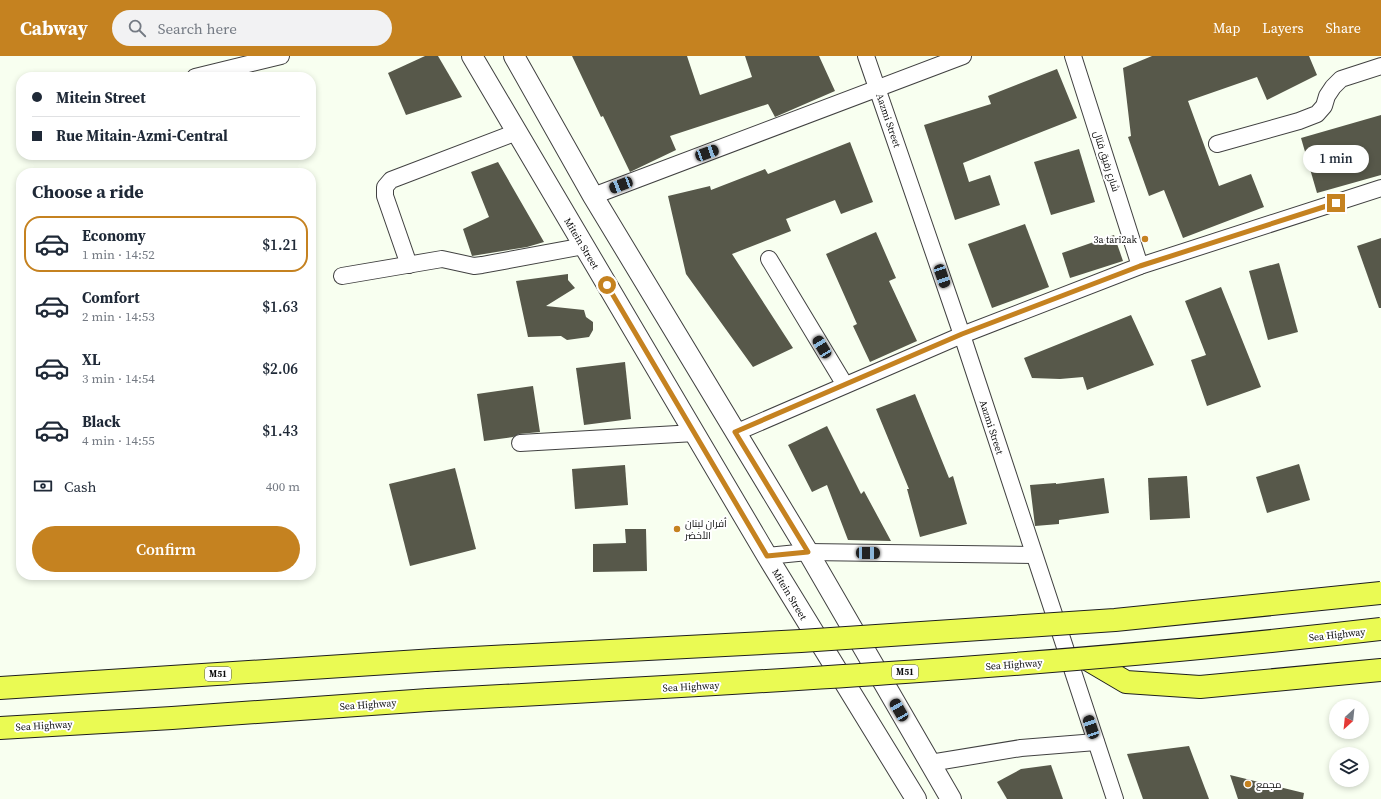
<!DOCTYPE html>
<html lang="en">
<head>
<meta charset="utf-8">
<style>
  :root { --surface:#fff; --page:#f2f2f3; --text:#1f2937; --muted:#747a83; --line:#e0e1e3; --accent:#c58220 }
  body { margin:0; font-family:"Source Serif 4",Cairo,serif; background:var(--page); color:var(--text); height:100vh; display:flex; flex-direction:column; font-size:15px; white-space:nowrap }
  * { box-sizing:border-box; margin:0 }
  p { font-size:13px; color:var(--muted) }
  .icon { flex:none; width:22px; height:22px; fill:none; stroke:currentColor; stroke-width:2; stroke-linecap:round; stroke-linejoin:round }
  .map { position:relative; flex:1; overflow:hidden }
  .details { position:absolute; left:16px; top:112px; width:300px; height:412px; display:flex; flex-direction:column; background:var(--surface); border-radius:16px; box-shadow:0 2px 6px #0003 }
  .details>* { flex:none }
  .guide { position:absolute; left:16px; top:16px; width:300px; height:88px; border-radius:16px; box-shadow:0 2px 6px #0003; display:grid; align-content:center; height:88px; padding:0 16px; background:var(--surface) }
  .needle { width:26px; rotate:207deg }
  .fabs { position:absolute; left:1329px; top:643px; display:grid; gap:8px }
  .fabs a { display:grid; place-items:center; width:40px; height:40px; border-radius:50%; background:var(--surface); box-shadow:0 2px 6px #0003; font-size:20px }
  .end { position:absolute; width:18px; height:18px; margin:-9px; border:5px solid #c58220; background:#fff; box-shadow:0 0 0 2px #fff }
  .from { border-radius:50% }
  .bubble { position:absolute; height:28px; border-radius:14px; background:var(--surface); box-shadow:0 2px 6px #0003; font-size:13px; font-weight:600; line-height:28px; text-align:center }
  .car { position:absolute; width:12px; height:24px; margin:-12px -6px; border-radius:5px; box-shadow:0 0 3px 1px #0007; background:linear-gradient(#222 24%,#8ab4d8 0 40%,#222 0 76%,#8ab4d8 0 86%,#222 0) }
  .guide b { display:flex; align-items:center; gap:14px; height:38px; font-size:15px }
  .guide b+b { border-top:1px solid var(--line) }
  .guide i { width:10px; height:10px; background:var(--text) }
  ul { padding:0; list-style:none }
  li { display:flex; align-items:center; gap:12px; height:56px; margin:0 8px 6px; padding:0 8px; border:2px solid transparent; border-radius:16px }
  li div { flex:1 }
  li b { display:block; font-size:15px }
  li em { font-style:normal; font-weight:600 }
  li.current { border-color:var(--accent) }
  li>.icon { width:36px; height:36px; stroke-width:1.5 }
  h2 { padding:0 16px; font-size:18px; line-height:48px }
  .pay { display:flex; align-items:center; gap:10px; height:44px; padding:0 16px; font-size:15px }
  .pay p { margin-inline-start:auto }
  .action { display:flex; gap:8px; margin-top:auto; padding:8px 16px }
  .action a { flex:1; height:46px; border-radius:24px; background:var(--accent); color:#fff; font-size:16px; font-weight:600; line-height:46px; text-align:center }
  header { display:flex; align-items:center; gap:24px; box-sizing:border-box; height:56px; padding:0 20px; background:var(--accent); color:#fff }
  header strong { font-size:19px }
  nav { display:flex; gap:22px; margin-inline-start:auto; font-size:14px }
  .search { width:280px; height:36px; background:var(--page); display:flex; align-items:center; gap:10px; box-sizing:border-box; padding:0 14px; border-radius:22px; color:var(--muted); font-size:15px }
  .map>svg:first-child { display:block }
  .building { fill:#57584a }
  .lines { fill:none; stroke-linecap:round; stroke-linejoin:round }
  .minor-casing { stroke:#414141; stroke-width:18 }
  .tertiary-casing { stroke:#414141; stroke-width:22 }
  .motorway-casing { stroke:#1f1f1f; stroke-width:24 }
  .minor { stroke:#fff; stroke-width:16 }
  .tertiary { stroke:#fff; stroke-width:20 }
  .motorway { stroke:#eafa53; stroke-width:22 }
  .motorway-bridge-casing { stroke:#1f1f1f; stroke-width:24; stroke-linecap:butt }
  .motorway-bridge { stroke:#eafa53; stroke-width:22 }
  .route { stroke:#c58220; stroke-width:5 }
  .poi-dot { fill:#c58220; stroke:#fff; stroke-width:1.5 }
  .labels { text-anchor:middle; stroke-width:4; stroke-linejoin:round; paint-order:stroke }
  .shield { fill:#fff; stroke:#565656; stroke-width:1 }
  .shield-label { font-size:9px; font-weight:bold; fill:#0e0e0e }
  .street-label { font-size:10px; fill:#0e0e0e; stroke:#fff }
  .poi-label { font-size:10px; fill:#0e0e0e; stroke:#fff; text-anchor:start }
</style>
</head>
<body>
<header>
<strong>Cabway</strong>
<div class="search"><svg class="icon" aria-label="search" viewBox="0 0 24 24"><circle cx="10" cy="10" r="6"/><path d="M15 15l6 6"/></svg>Search here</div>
<nav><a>Map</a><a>Layers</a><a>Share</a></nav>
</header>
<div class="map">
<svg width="1381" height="743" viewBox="0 0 1381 743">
  <rect width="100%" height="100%" fill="#f8fff0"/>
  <!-- building -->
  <g class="building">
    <polygon points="425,0 438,0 462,41 406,59 388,17"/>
    <polygon points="572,0 687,0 700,39 752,21 745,0 819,0 835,35 775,61 768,48 670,80 676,94 630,116 603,60 601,61"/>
    <polygon points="1152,0 1309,0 1317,19 1267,44 1257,21 1188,45 1219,130 1251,118 1264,151 1183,182 1164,134 1149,140 1128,81 1131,80 1123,12"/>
    <polygon points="1057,13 1077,62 963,107 969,126 990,119 1000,149 955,164 924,69 991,48 988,40"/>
    <polygon points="1381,59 1381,119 1317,137 1301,82"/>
    <polygon points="850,86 873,146 841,158 835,144 786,163 791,175 732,198 793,292 753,311 686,218 668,140 710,130 711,134 765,113 768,118"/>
    <polygon points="1079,93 1095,146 1051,159 1034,106"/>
    <polygon points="498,106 544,186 527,191 472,200 463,173 489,161 471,116"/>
    <polygon points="1025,168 1049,231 992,252 968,188"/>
    <polygon points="876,176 896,222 889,225 917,285 870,306 853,270 857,268 826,198"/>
    <polygon points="1114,179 1123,205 1070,222 1062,197"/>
    <polygon points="1381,182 1381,252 1379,252 1357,190"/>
    <polygon points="1279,207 1298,276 1268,284 1249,215"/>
    <polygon points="568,218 568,224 575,232 546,250 584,254 586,261 593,266 593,274 589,281 567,284 561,280 528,281 516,225"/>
    <polygon points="1221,231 1261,331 1207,350 1191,304 1206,299 1185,245"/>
    <polygon points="1131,259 1154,309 1087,334 1083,321 1060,323 1032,322 1024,302"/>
    <polygon points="625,306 631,363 584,369 576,312"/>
    <polygon points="533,330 540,376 519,378 513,381 484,385 477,338"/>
    <polygon points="915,338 949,422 953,420 967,468 920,481 907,433 909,433 876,353"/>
    <polygon points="827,370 861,438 864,435 891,485 848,484 827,429 812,436 788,389"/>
    <polygon points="1299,408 1310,444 1267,457 1256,421"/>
    <polygon points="625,409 628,449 575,453 572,413"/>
    <polygon points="455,412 476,493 410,510 389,428"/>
    <polygon points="1187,420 1190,462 1150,464 1148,422"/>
    <polygon points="1104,422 1109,457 1059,464 1059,468 1035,470 1030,429 1056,427 1056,428"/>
    <polygon points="625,473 646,473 647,515 593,516 593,488 626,487"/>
    <polygon points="1189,690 1209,743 1143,743 1127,698"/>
    <polygon points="1051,709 1063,743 1007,743 997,726 1021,713"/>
    <polygon points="1230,719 1304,737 1303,743 1238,743"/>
  </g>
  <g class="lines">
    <defs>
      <g id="minor">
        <polyline points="866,0 962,279 1115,743"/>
        <polyline points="1073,0 1140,210"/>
        <polyline points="195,21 281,0"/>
        <polyline points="1217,88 1299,65 1317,58 1324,50 1327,40 1333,31 1341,23 1381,10"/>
        <polyline points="593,140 963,0"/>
        <polyline points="769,203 845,329"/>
        <polyline points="409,209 385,140 385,131 391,124 517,76"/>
        <polyline points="342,220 442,203 474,210 482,209 584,190"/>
        <polyline points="735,377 962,279 1140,210 1381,132"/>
        <polyline points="520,387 695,377"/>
        <polyline points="767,500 808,496 1034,499"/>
        <polyline points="930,707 1021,692 1096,686"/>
      </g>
      <g id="tertiary">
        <polyline points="472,0 767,500 916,743"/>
        <polyline points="514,0 593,140 808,496 951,743"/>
      </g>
      <g id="motorway">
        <polyline points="1087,603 1126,626 1200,631 1381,614"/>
        <polyline points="0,632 435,604"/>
        <polyline points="0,672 172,662 428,644"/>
      </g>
    </defs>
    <!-- minor casing -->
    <use href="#minor" class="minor-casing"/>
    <!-- tertiary casing -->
    <use href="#tertiary" class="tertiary-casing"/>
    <!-- motorway casing -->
    <use href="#motorway" class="motorway-casing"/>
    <!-- minor -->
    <use href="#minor" class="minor"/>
    <!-- tertiary -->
    <use href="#tertiary" class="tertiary"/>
    <!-- motorway -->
    <use href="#motorway" class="motorway"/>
    <defs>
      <g id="motorway-bridge">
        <polyline points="435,604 801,585 1115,564 1381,537"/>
        <path d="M428 644C746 627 1064 610 1381 573"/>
      </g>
    </defs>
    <!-- motorway-bridge casing -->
    <use href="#motorway-bridge" class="motorway-bridge-casing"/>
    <!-- motorway-bridge -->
    <use href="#motorway-bridge" class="motorway-bridge"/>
  </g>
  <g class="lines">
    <!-- route -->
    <polyline class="route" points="607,229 767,500 808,496 735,376 962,278 1140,210 1336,147"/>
  </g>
  <!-- markers -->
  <g class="poi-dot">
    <circle cx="1145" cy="183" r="4"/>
    <circle cx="677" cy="473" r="4"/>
    <circle cx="1248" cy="728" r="4"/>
  </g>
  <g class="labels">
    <!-- shield labels -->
    <g class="shield">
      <rect x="892" y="609" width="26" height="14" rx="3"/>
      <rect x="205" y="611" width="26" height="14" rx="3"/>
    </g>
    <g class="shield-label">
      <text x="905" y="619">M51</text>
      <text x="218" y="621">M51</text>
    </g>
    <!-- street labels -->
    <g class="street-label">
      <text transform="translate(889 64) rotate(71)" y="4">Aazmi Street</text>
      <text transform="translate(1107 105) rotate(72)" y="4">شارع رفيق فتال</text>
      <text transform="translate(582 187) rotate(59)" y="4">Mitein Street</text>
      <text transform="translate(992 371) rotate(72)" y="4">Aazmi Street</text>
      <text transform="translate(790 538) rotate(59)" y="4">Mitein Street</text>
      <text transform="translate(1337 578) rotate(-6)" y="4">Sea Highway</text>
      <text transform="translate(1014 608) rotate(-4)" y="4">Sea Highway</text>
      <text transform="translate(691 630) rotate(-3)" y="4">Sea Highway</text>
      <text transform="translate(368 648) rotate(-4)" y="4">Sea Highway</text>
      <text transform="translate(44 669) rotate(-3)" y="4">Sea Highway</text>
    </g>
    <!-- poi labels -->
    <g class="poi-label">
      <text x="1137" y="187" text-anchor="end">3a tari2ak</text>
      <text x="685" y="471">أفران لبنان<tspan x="685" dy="12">الأخضر</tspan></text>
      <text x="1256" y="732">مجمع</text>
    </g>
  </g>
</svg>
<div class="fabs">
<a><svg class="needle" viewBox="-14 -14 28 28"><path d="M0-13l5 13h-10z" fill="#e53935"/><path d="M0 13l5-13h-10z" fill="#747a83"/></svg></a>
<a><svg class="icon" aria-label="layers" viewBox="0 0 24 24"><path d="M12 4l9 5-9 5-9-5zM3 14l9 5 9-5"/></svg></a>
</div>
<i class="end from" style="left:607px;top:229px"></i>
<i class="end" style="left:1336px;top:147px"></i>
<div class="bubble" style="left:1303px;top:89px;width:66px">1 min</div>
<i class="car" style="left:707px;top:97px;rotate:70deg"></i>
<i class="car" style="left:621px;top:129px;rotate:249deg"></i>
<i class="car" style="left:942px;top:220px;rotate:161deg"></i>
<i class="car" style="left:822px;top:291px;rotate:329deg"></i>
<i class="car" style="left:868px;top:497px;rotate:91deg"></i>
<i class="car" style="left:899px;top:654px;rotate:330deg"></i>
<i class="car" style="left:1091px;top:671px;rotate:342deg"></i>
<div class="guide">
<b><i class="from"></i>Mitein Street</b>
<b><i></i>Rue Mitain-Azmi-Central</b>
</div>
<section class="details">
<h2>Choose a ride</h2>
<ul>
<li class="current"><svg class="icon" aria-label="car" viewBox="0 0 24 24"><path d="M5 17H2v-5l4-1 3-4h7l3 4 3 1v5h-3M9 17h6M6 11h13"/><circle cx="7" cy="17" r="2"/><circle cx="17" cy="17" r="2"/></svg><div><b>Economy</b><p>1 min · 14:52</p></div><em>$1.21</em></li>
<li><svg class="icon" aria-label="car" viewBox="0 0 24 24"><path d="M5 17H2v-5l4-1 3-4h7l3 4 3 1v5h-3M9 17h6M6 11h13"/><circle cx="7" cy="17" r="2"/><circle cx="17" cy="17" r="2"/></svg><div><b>Comfort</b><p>2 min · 14:53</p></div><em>$1.63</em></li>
<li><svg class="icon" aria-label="car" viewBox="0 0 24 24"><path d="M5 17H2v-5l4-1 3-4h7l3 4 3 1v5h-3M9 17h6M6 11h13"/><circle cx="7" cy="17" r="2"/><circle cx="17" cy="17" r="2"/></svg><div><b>XL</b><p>3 min · 14:54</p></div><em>$2.06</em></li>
<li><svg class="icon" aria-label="car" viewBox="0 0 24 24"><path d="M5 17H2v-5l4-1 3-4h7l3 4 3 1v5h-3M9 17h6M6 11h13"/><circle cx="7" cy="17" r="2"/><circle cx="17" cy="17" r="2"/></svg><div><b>Black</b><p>4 min · 14:55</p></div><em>$1.43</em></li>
</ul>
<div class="pay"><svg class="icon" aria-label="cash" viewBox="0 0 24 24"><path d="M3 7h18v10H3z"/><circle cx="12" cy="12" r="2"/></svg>Cash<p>400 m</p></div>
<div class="action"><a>Confirm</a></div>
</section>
</div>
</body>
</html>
